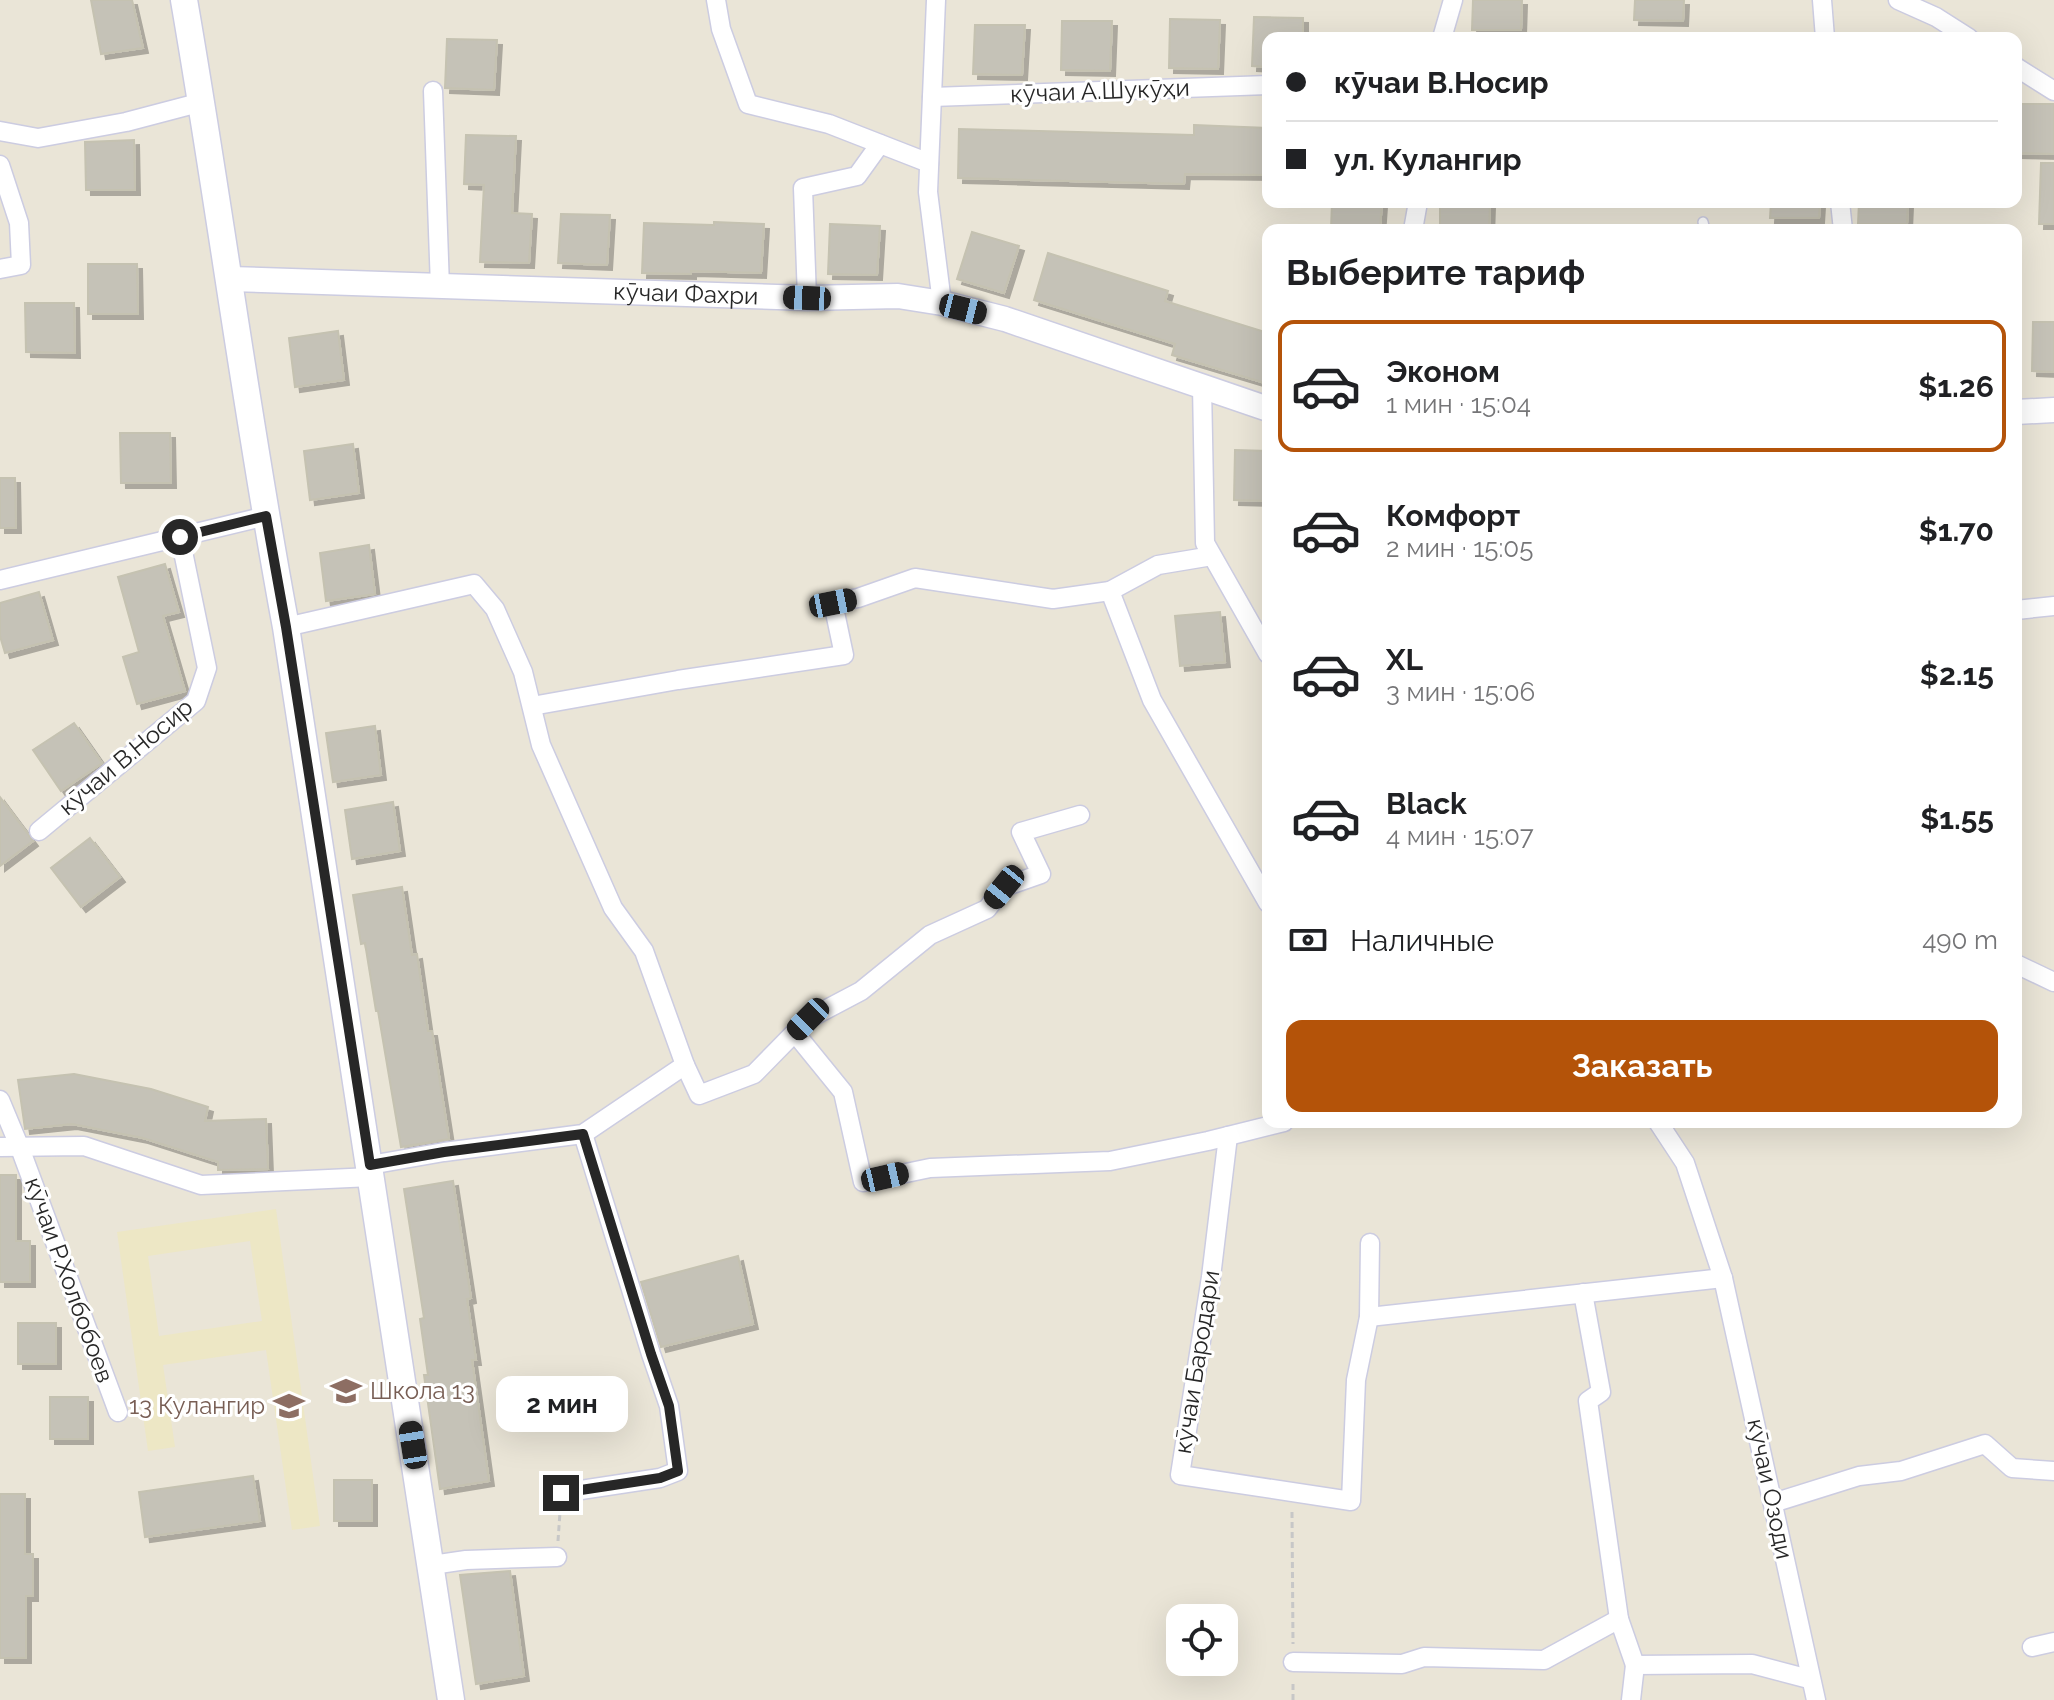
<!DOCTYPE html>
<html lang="ru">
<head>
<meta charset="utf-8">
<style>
  :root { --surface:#fff; --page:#f2f2f2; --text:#202124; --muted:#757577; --line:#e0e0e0; --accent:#b45309 }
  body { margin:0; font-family:Raleway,sans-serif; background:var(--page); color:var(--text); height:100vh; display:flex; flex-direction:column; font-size:30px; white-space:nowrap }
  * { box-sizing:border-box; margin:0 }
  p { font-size:26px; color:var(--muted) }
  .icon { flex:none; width:44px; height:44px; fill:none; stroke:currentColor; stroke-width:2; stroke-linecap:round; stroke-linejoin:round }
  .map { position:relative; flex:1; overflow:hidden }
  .details { position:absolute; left:1262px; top:224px; width:760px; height:904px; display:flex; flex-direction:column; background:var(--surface); border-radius:16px; box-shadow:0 8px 32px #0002 }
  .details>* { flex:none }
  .top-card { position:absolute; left:1262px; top:32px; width:760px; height:176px; border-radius:16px; box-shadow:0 8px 32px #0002; display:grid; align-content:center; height:176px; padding:0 24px; background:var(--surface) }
  .controls { position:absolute; left:1166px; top:1604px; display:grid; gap:16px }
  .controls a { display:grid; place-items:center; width:72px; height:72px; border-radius:16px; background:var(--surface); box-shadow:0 8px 32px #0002; font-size:40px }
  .end { position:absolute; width:36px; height:36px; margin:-18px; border:10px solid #272727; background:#fff; box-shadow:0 0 0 4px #fff }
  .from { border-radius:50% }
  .bubble { position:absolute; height:56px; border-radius:16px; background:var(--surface); box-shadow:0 8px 32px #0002; font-size:26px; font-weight:700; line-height:56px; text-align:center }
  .car { position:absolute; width:24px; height:48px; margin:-24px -12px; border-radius:10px; box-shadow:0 0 6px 2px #0007; background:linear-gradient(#222 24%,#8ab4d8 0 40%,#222 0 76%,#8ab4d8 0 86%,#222 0) }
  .top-card b { display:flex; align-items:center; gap:28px; height:76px; font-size:30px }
  .top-card b+b { border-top:2px solid var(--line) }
  .top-card i { width:20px; height:20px; background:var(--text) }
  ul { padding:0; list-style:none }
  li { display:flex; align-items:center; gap:24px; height:132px; margin:0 16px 12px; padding:0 8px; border:4px solid transparent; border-radius:16px }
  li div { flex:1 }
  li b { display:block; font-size:30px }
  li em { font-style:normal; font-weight:700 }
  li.active { border-color:var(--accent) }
  li>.icon { width:72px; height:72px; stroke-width:1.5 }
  h2 { padding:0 24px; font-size:36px; line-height:96px }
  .pay { display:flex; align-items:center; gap:20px; height:88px; padding:0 24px; font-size:30px }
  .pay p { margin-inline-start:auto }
  .action { display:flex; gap:16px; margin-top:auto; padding:16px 24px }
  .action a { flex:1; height:92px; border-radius:16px; background:var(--accent); color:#fff; font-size:32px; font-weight:700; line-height:92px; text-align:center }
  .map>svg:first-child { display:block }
  .education { fill:#ede7c5; fill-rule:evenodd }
  .building { fill:#c5c2b7; stroke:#c5c2b1; stroke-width:2; filter:url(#shadow) }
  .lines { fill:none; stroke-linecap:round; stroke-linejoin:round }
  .service-casing { stroke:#cccce1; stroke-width:12 }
  .minor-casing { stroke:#cccce1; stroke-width:21 }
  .tertiary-casing { stroke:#cccce1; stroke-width:27 }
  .secondary-casing { stroke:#cccce1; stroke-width:29 }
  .path { stroke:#c7c7c7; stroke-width:3; stroke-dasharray:6 4; stroke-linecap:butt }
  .service { stroke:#fff; stroke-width:9 }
  .minor { stroke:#fff; stroke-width:18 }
  .tertiary { stroke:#fff; stroke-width:24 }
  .secondary { stroke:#fff; stroke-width:26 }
  .route { stroke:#272727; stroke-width:10 }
  .labels { text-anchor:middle; stroke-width:6; stroke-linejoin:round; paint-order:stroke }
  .street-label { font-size:24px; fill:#272727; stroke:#fff }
  .education-label { font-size:24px; fill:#785e54; stroke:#fff; text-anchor:start }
</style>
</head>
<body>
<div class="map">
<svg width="2054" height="1700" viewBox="0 0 2054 1700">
  <defs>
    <filter id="shadow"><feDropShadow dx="5" dy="5" stdDeviation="0" flood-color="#0004"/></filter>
  </defs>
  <rect width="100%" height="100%" fill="#eae5d7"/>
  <!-- education -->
  <path class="education" d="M276 1209 320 1526 292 1530 266 1350 163 1365 175 1447 148 1451 117 1232ZM250 1241 262 1321 159 1336 148 1256Z"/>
  <!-- building -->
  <g class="building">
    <polygon points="91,0 132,0 143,48 101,54"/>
    <polygon points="1473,0 1522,0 1521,30 1472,30"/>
    <polygon points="1635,0 1684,0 1683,21 1634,20"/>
    <polygon points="1254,17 1303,18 1303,38 1268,38 1268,67 1252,66"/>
    <polygon points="1170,19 1220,20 1218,69 1169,68"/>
    <polygon points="1062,21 1112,21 1110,71 1061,70"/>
    <polygon points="975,25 1025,25 1022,75 973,74"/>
    <polygon points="447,39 497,40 494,90 445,88"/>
    <polygon points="2016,104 2054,104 2054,154 2016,153"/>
    <polygon points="1194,125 1268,128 1268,175 1185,174 1184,184 958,178 959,129 1194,135"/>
    <polygon points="466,135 516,136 512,213 532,214 529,263 480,262 484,185 464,184"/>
    <polygon points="134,140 135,190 86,190 85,142"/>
    <polygon points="2041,163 2054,163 2054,224 2039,224"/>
    <polygon points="1332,202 1382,202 1380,230 1331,229"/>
    <polygon points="1440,202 1490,202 1489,230 1440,230"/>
    <polygon points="1771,202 1820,202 1819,218 1770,218"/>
    <polygon points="1859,202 1908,202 1907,224 1858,224"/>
    <polygon points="561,214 610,215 607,265 558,263"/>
    <polygon points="714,222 764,224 761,273 691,271 691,274 642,273 644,223 714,225"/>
    <polygon points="830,224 880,226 877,275 828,274"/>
    <polygon points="972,232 1019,246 1004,293 957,279"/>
    <polygon points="1048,253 1168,291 1165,301 1268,333 1268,384 1172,355 1175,344 1034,300"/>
    <polygon points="88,264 137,264 138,314 88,314"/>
    <polygon points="25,303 74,303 75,353 26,352"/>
    <polygon points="2033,322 2054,322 2054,372 2032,371"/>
    <polygon points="338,331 344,380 295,387 289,338"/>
    <polygon points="120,433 170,433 171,483 121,483"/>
    <polygon points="353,444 359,493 310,500 304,451"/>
    <polygon points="1235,450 1268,451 1268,501 1234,500"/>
    <polygon points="0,478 15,478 16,528 0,528"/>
    <polygon points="369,545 375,594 326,601 320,553"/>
    <polygon points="165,564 179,612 163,616 185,691 137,704 123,657 139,652 118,577"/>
    <polygon points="39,592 53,640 5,653 0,636 0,603"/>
    <polygon points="1220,612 1225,662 1180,666 1175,616"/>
    <polygon points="74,723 102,763 61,791 33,750"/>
    <polygon points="375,726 381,775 333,782 326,733"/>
    <polygon points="0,797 33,841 0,866"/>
    <polygon points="393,802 400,851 352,859 345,810"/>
    <polygon points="90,838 120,877 81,907 51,868"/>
    <polygon points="402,887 412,955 417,954 428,1031 432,1031 449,1139 401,1147 378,1011 376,1011 365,943 361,944 353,895"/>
    <polygon points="74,1074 151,1089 208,1107 205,1121 266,1119 268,1169 218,1170 218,1162 143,1138 72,1124 25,1129 18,1080"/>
    <polygon points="0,1175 16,1175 16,1241 30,1241 30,1282 0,1282"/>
    <polygon points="453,1181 471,1298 467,1299 476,1360 472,1360 489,1481 440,1489 424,1375 428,1375 420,1319 424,1318 404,1189"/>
    <polygon points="738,1256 753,1324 661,1347 641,1282"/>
    <rect x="18" y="1323" width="38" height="41"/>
    <rect x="50" y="1397" width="38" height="42"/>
    <polygon points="253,1476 260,1521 145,1537 139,1492"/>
    <rect x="334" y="1480" width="38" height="41"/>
    <polygon points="0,1494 25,1494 25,1554 33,1554 33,1596 26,1596 26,1658 0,1658"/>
    <polygon points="510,1571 524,1676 476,1684 460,1575"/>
  </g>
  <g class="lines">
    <defs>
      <polyline id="service" points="1703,222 1705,230"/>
      <g id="minor">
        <polyline points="716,0 721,29 748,104 829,124 929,163"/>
        <polyline points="936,0 928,192 942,303"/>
        <polyline points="1822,0 1825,38"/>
        <polyline points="1898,0 1936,17 1969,38"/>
        <polyline points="1442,38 1453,0"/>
        <polyline points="2016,67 2054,91"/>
        <polyline points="433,91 440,287"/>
        <polyline points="932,97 1268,85"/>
        <polyline points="0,131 38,138 126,122 202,102"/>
        <polyline points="0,165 19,223 21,265 0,269"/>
        <polyline points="1840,202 1843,230"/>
        <polyline points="1413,230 1418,202"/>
        <polyline points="807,298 803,188 857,176 880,144"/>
        <polyline points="1202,386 1205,543 1268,654"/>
        <polyline points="0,580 266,516"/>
        <polyline points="1110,591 1152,700 1268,903"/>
        <polyline points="2016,610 2054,606"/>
        <polyline points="286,627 474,584 495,609 523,672 541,745 613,908 644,951 685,1065 583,1134 444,1152 370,1165"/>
        <polyline points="532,706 678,680 844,655 833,603 858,598 915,578 1053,599 1110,591 1158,565 1212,556"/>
        <polyline points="39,831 196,701 207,668 180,537"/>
        <polyline points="2016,964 2054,982"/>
        <polyline points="795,1033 843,1092 863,1182 930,1168 1110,1161 1208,1141 1284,1122"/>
        <polyline points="685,1065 699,1095 754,1074 808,1019 861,991 930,935 987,909 1004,887 1041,874 1021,832 1080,815"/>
        <polyline points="0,1100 20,1148 118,1412"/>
        <polyline points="1658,1122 1685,1163 1723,1278 1816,1700"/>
        <polyline points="1228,1136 1211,1277 1180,1475 1351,1501 1356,1380 1369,1317 1370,1243"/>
        <polyline points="0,1147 84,1146 201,1185 371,1177"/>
        <polyline points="1583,1293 1601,1392 1588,1401 1619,1619"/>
        <polyline points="1369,1317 1723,1278"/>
        <polyline points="561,1493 660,1478 678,1471 669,1406 651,1354 583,1134"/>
        <polyline points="1773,1503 1859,1476 1901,1471 1985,1444 2012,1468 2054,1471"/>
        <polyline points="432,1565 466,1560 557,1557"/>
        <polyline points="2032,1647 2054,1642"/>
        <polyline points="1293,1662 1402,1664 1424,1657 1544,1660 1619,1619 1635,1665 1752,1664 1809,1679"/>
        <polyline points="1631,1700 1635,1665"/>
      </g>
      <g id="tertiary">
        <path id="s1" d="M230 279 807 298 898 296 942 303 1005 319 1268 409"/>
        <polyline points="2016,412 2054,410"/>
      </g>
      <path id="secondary" d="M184 0C220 208 247 419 286 627L451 1700"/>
    </defs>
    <!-- service casing -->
    <use href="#service" class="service-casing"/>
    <!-- minor casing -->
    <use href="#minor" class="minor-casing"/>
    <!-- tertiary casing -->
    <use href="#tertiary" class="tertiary-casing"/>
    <!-- secondary casing -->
    <use href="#secondary" class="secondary-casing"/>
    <!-- path -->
    <g class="path">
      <polyline points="1292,1512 1293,1644"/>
      <polyline points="558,1541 560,1512"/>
      <polyline points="1293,1700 1293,1680"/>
    </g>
    <!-- service -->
    <use href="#service" class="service"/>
    <!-- minor -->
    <use href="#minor" class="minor"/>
    <!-- tertiary -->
    <use href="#tertiary" class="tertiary"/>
    <!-- secondary -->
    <use href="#secondary" class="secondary"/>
  </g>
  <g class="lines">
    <!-- route -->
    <polyline class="route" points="180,537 266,516 286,627 370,1165 444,1152 583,1134 651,1354 669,1406 678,1471 660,1478 561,1493"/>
  </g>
  <!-- icons -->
  <defs>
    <symbol id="school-bare" viewBox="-9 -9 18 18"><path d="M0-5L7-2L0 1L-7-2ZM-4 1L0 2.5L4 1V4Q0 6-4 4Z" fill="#8d6e63" stroke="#fff" stroke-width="2.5" paint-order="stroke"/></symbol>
  </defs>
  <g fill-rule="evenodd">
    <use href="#school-bare" x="324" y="1369" width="44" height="44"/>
    <use href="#school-bare" x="267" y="1384" width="44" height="44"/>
  </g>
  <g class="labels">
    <!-- street labels -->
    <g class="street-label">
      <text transform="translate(1100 91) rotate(-2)" y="8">кӯчаи А.Шукӯҳи</text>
      <text dy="8" stroke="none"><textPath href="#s1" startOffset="456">кӯчаи Фахри</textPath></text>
      <text transform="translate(126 757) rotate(-40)" y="8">кӯчаи В.Носир</text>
      <text transform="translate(69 1280) rotate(70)" y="8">кӯчаи Р.Холбобоев</text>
      <text transform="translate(1197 1362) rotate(-81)" y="8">кӯчаи Бародари</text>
      <text transform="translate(1770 1489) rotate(78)" y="8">кӯчаи Озоди</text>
    </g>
    <!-- education labels -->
    <g class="education-label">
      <text x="370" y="1399">Школа 13</text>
      <text x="265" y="1414" text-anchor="end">13 Кулангир</text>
    </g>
  </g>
</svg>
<div class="controls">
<a><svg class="icon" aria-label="locate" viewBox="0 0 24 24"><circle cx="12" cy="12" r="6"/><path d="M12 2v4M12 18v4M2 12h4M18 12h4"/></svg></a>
</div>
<i class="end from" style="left:180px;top:537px"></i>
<i class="end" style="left:561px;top:1493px"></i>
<div class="bubble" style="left:496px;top:1376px;width:132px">2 мин</div>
<i class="car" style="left:807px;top:298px;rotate:272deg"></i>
<i class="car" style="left:963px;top:309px;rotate:104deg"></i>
<i class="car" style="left:833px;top:603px;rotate:79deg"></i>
<i class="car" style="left:1004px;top:887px;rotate:219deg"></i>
<i class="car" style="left:808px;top:1019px;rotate:225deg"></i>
<i class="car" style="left:885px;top:1177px;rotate:77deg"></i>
<i class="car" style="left:413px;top:1445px;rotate:351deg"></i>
<div class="top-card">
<b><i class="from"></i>кӯчаи В.Носир</b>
<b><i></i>ул. Кулангир</b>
</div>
<section class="details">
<h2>Выберите тариф</h2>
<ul>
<li class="active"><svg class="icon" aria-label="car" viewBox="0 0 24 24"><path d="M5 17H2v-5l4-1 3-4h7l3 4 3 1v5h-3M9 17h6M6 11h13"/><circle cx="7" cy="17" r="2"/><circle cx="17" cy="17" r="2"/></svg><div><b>Эконом</b><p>1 мин · 15:04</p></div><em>$1.26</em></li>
<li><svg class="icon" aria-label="car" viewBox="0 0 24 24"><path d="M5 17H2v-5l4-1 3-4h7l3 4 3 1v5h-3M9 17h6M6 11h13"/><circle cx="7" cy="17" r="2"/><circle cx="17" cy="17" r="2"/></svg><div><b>Комфорт</b><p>2 мин · 15:05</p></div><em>$1.70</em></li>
<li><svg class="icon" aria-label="car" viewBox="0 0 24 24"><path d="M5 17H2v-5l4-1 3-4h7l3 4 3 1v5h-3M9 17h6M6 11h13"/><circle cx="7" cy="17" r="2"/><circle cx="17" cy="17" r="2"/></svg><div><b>XL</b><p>3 мин · 15:06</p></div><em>$2.15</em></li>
<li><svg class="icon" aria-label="car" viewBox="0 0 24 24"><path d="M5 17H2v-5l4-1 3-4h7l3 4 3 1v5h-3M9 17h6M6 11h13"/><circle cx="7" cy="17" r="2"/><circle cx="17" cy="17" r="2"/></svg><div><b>Black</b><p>4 мин · 15:07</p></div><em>$1.55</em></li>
</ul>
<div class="pay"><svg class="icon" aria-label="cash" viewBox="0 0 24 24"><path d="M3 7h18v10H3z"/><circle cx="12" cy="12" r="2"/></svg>Наличные<p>490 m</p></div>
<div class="action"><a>Заказать</a></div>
</section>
</div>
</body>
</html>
